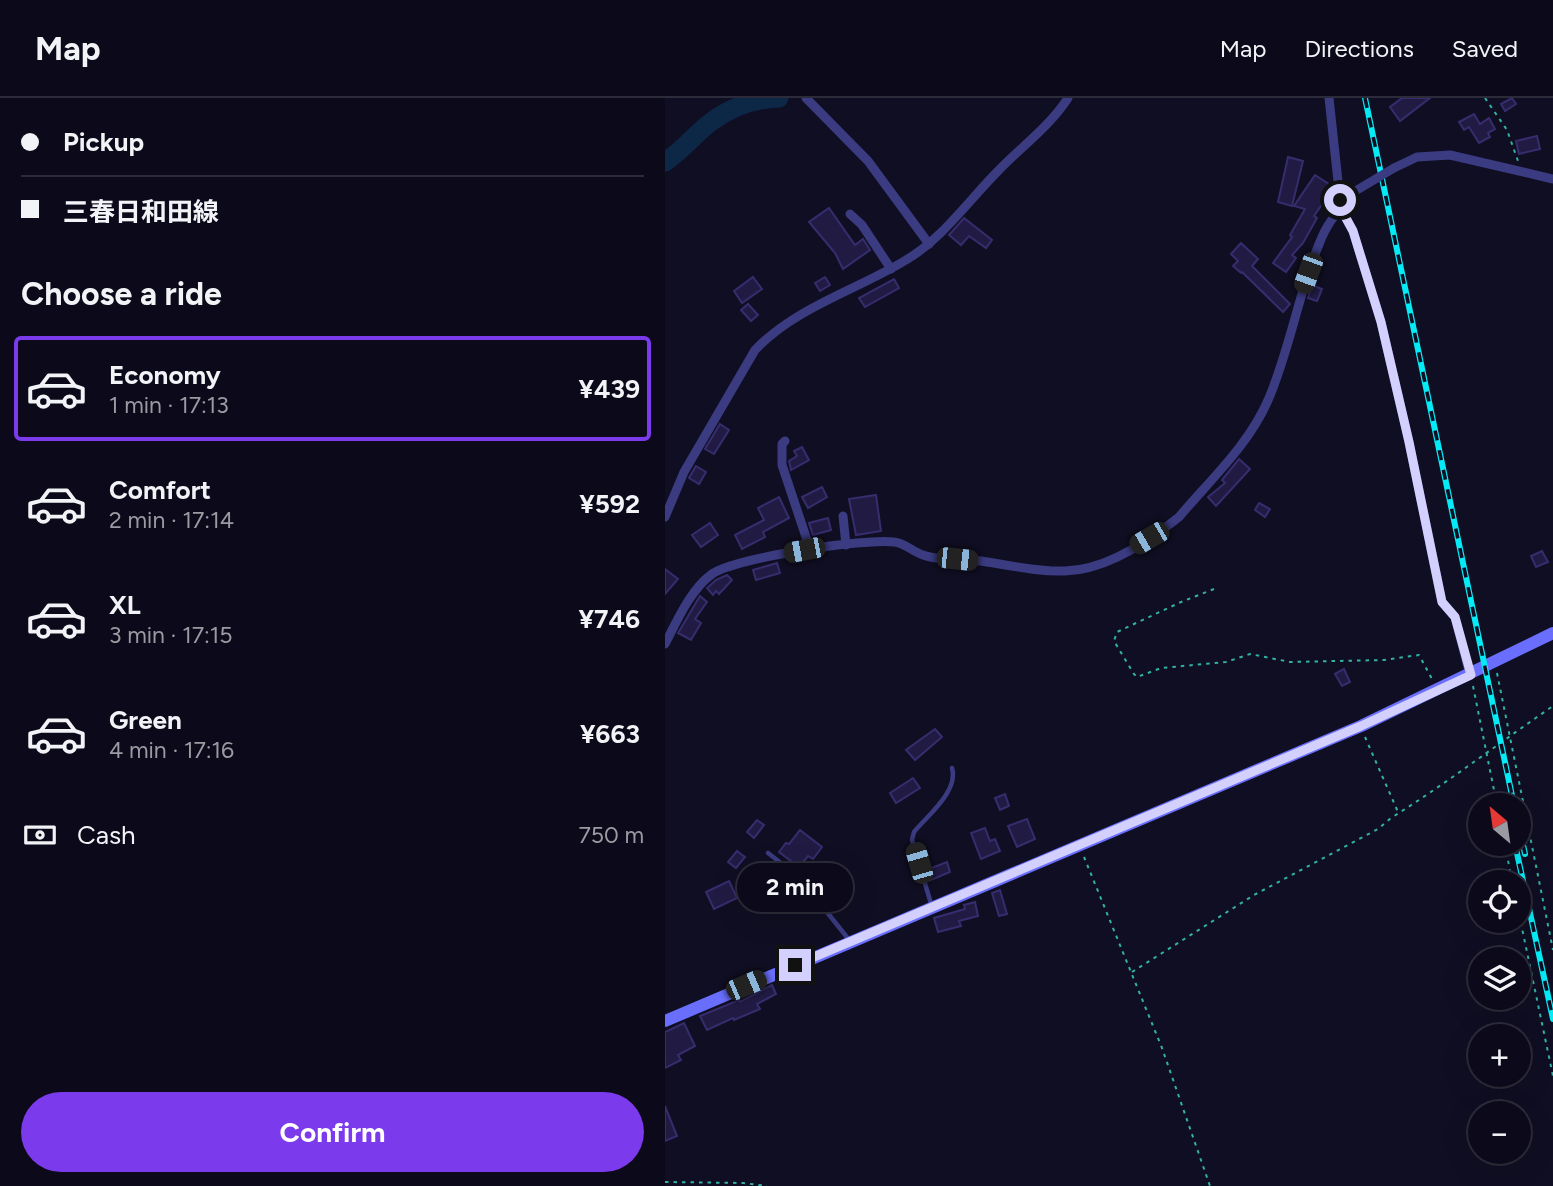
<!DOCTYPE html>
<html lang="en">
<head>
<meta charset="utf-8">
<style>
  :root { --surface:#0c0a1a; --page:#151323; --text:#f1f3f6; --muted:#9a9aa2; --line:#2c2b39; --accent:#7c3aed }
  body { margin:0; font-family:Figtree,"Noto Sans JP",sans-serif; background:var(--page); color:var(--text); height:100vh; display:flex; flex-direction:column; font-size:26px; white-space:nowrap }
  * { box-sizing:border-box; margin:0 }
  p { font-size:23px; color:var(--muted) }
  .icon { flex:none; width:38px; height:38px; fill:none; stroke:currentColor; stroke-width:2; stroke-linecap:round; stroke-linejoin:round }
  .map { position:relative; flex:1; overflow:hidden }
  .panel { display:flex; flex-direction:column; background:var(--surface); width:665px }
  .panel>* { flex:none }
  .hud { display:grid; align-content:center; height:154px; padding:0 21px; background:var(--surface) }
  .needle { width:46px; rotate:331deg }
  .controls { position:absolute; left:803px; top:695px; display:grid; gap:14px }
  .controls a { display:grid; place-items:center; width:63px; height:63px; border-radius:50%; background:var(--surface); box-shadow:0 7px 28px #0002,0 0 0 2px var(--line); font-size:35px }
  .end { position:absolute; width:32px; height:32px; margin:-16px; border:9px solid #d3d0fe; background:#111; box-shadow:0 0 0 4px #111 }
  .from { border-radius:50% }
  .bubble { position:absolute; height:49px; border-radius:24px; background:var(--surface); box-shadow:0 7px 28px #0002,0 0 0 2px var(--line); font-size:23px; font-weight:700; line-height:49px; text-align:center }
  .car { position:absolute; width:21px; height:42px; margin:-21px -10px; border-radius:9px; box-shadow:0 0 5px 2px #0007; background:linear-gradient(#222 24%,#8ab4d8 0 40%,#222 0 76%,#8ab4d8 0 86%,#222 0) }
  .hud b { display:flex; align-items:center; gap:24px; height:66px; font-size:26px }
  .hud b+b { border-top:2px solid var(--line) }
  .hud i { width:18px; height:18px; background:var(--text) }
  ul { padding:0; list-style:none }
  li { display:flex; align-items:center; gap:21px; height:105px; margin:0 14px 10px; padding:0 7px; border:4px solid transparent; border-radius:7px }
  li div { flex:1 }
  li b { display:block; font-size:26px }
  li em { font-style:normal; font-weight:700 }
  li.on { border-color:var(--accent) }
  li>.icon { width:63px; height:63px; stroke-width:1.5 }
  h2 { padding:0 21px; font-size:32px; line-height:84px }
  .pay { display:flex; align-items:center; gap:18px; height:77px; padding:0 21px; font-size:26px }
  .pay p { margin-inline-start:auto }
  .action { display:flex; gap:14px; margin-top:auto; padding:14px 21px }
  .action a { flex:1; height:80px; border-radius:42px; background:var(--accent); color:#fff; font-size:28px; font-weight:700; line-height:80px; text-align:center }
  header { display:flex; align-items:center; gap:42px; box-sizing:border-box; height:98px; padding:0 35px; background:var(--surface); border-bottom:2px solid var(--line) }
  header strong { font-size:33px }
  nav { display:flex; gap:38px; margin-inline-start:auto; font-size:24px }
  main { display:flex; flex:1; min-height:0 }
  .map>svg:first-child { display:block }
  .lines { fill:none; stroke-linecap:round; stroke-linejoin:round }
  .river { stroke:#0d2747; stroke-width:19 }
  .building { fill:#211b43; stroke:#362d6e; stroke-width:2 }
  .path { stroke:#31b2a3; stroke-width:2; stroke-dasharray:3.5 5; stroke-linecap:butt }
  .lane { stroke:#3a3b80; stroke-width:4.5 }
  .street { stroke:#3a3b80; stroke-width:9 }
  .secondary { stroke:#696efc; stroke-width:12 }
  .rail-casing { stroke:#05ebf6; stroke-width:6 }
  .rail { stroke:#100e22; stroke-width:3.5; stroke-dasharray:10; stroke-linecap:butt }
  .street-bridge { stroke:#3a3b80; stroke-width:9 }
  .route { stroke:#d3d0fe; stroke-width:9 }
</style>
</head>
<body>
<header>
<strong>Map</strong>
<nav><a>Map</a><a>Directions</a><a>Saved</a></nav>
</header>
<main>
<section class="panel">
<div class="hud">
<b><i class="from"></i>Pickup</b>
<b><i></i>三春日和田線</b>
</div>
<h2>Choose a ride</h2>
<ul>
<li class="on"><svg class="icon" aria-label="car" viewBox="0 0 24 24"><path d="M5 17H2v-5l4-1 3-4h7l3 4 3 1v5h-3M9 17h6M6 11h13"/><circle cx="7" cy="17" r="2"/><circle cx="17" cy="17" r="2"/></svg><div><b>Economy</b><p>1 min · 17:13</p></div><em>¥439</em></li>
<li><svg class="icon" aria-label="car" viewBox="0 0 24 24"><path d="M5 17H2v-5l4-1 3-4h7l3 4 3 1v5h-3M9 17h6M6 11h13"/><circle cx="7" cy="17" r="2"/><circle cx="17" cy="17" r="2"/></svg><div><b>Comfort</b><p>2 min · 17:14</p></div><em>¥592</em></li>
<li><svg class="icon" aria-label="car" viewBox="0 0 24 24"><path d="M5 17H2v-5l4-1 3-4h7l3 4 3 1v5h-3M9 17h6M6 11h13"/><circle cx="7" cy="17" r="2"/><circle cx="17" cy="17" r="2"/></svg><div><b>XL</b><p>3 min · 17:15</p></div><em>¥746</em></li>
<li><svg class="icon" aria-label="car" viewBox="0 0 24 24"><path d="M5 17H2v-5l4-1 3-4h7l3 4 3 1v5h-3M9 17h6M6 11h13"/><circle cx="7" cy="17" r="2"/><circle cx="17" cy="17" r="2"/></svg><div><b>Green</b><p>4 min · 17:16</p></div><em>¥663</em></li>
</ul>
<div class="pay"><svg class="icon" aria-label="cash" viewBox="0 0 24 24"><path d="M3 7h18v10H3z"/><circle cx="12" cy="12" r="2"/></svg>Cash<p>750 m</p></div>
<div class="action"><a>Confirm</a></div>
</section>
<div class="map">
<svg width="888" height="1088" viewBox="0 0 888 1088">
  <rect width="100%" height="100%" fill="#100e22"/>
  <g class="lines">
    <!-- river -->
    <path class="river" d="M0 64C18 52 30 36 46 24 66 9 89 1 114 0"/>
  </g>
  <!-- building -->
  <g class="building">
    <polygon points="737,0 765,0 735,23 725,9"/>
    <polygon points="847,0 851,6 840,13 836,6"/>
    <polygon points="809,16 815,26 824,20 830,31 823,35 825,39 814,45 804,29 799,32 794,24"/>
    <polygon points="872,38 875,51 854,56 851,43"/>
    <polygon points="623,59 638,63 627,108 613,104"/>
    <polygon points="650,77 667,88 667,92 649,118 652,120 638,145 627,157 631,160 621,174 608,165 627,139 625,137 640,111 629,108"/>
    <polygon points="164,110 190,147 198,141 205,152 178,171 170,155 144,124"/>
    <polygon points="299,120 327,142 321,150 304,138 296,147 284,137"/>
    <polygon points="576,145 593,161 587,168 625,206 618,214 577,174 576,175 568,168 573,163 566,156"/>
    <polygon points="88,179 97,191 77,205 69,193"/>
    <polygon points="160,179 165,187 155,193 150,185"/>
    <polygon points="229,181 234,190 200,209 194,200"/>
    <polygon points="647,187 657,191 652,203 643,200"/>
    <polygon points="83,206 93,217 86,223 76,212"/>
    <polygon points="55,326 64,332 49,356 40,351"/>
    <polygon points="137,349 144,362 126,372 124,363 132,358 129,353"/>
    <polygon points="574,361 585,371 551,408 543,399 560,385 557,382"/>
    <polygon points="31,368 41,374 34,386 24,380"/>
    <polygon points="157,389 162,399 143,410 137,399"/>
    <polygon points="211,397 216,433 191,437 184,401"/>
    <polygon points="114,399 124,420 98,434 100,439 77,451 70,437 99,422 93,410"/>
    <polygon points="594,405 605,411 600,419 590,412"/>
    <polygon points="163,420 166,432 148,437 144,425"/>
    <polygon points="45,425 53,437 36,449 27,437"/>
    <polygon points="877,453 883,464 871,469 866,458"/>
    <polygon points="112,465 115,475 91,482 88,472"/>
    <polygon points="0,471 13,481 0,496"/>
    <polygon points="62,477 67,482 54,496 51,493 48,497 42,490 51,482"/>
    <polygon points="35,498 42,504 30,521 36,525 26,542 13,535"/>
    <polygon points="679,571 685,584 677,588 670,576"/>
    <polygon points="270,631 277,639 250,662 241,652"/>
    <polygon points="248,680 255,690 231,705 225,695"/>
    <polygon points="340,696 344,708 335,712 330,700"/>
    <polygon points="362,721 370,741 352,749 343,728"/>
    <polygon points="92,722 99,727 89,740 82,734"/>
    <polygon points="320,730 325,743 330,741 335,753 316,761 306,735"/>
    <polygon points="135,732 157,749 148,761 143,758 134,769 114,754 121,745 124,746"/>
    <polygon points="72,753 80,759 71,770 63,764"/>
    <polygon points="282,764 285,774 264,783 261,772"/>
    <polygon points="64,783 72,800 49,811 41,794"/>
    <polygon points="114,785 117,792 87,808 83,799"/>
    <polygon points="335,792 342,816 334,818 327,795"/>
    <polygon points="310,804 313,818 294,823 296,828 273,834 269,820 300,811 299,807"/>
    <polygon points="107,887 111,896 92,906 95,911 69,922 68,920 42,932 35,918 74,902 75,904"/>
    <polygon points="19,925 30,948 13,957 16,962 0,970 0,934"/>
    <polygon points="0,1008 12,1038 0,1043"/>
  </g>
  <g class="lines">
    <!-- path -->
    <g class="path">
      <polyline points="820,0 842,32 853,63"/>
      <polyline points="549,491 516,504 452,534 449,543 469,576 472,579 496,570 561,564 585,556 625,564 719,562 754,557 767,581"/>
      <polyline points="832,575 888,852"/>
      <polyline points="808,588 832,707"/>
      <polyline points="700,639 733,714"/>
      <polyline points="840,746 847,784"/>
      <polyline points="419,759 497,950 545,1088"/>
      <polyline points="854,816 888,978"/>
      <path d="M467 874 589 797 713 731 726 720C782 685 834 645 888 608"/>
      <polyline points="0,1084 78,1085 102,1088"/>
    </g>
    <!-- lane -->
    <g class="lane">
      <polyline points="103,755 134,779 185,843"/>
      <path d="M267 809 247 742 249 734C262 718 294 693 287 670"/>
    </g>
    <!-- street -->
    <g class="street">
      <polyline points="141,0 203,63 264,146"/>
      <polyline points="664,0 676,111 688,133 716,224 744,344 777,504 790,519 805,577"/>
      <polyline points="729,70 752,59 785,57 888,81"/>
      <polyline points="185,116 197,127 226,171"/>
      <polyline points="120,343 117,346 117,367 145,451"/>
      <polyline points="178,418 181,447"/>
      <path d="M0 419 19 374 90 252C131 209 192 192 241 162 277 141 304 102 333 73 356 49 385 28 403 0"/>
      <path d="M0 546C12 523 25 492 47 476 70 460 200 440 229 444 240 445 248 454 258 457 275 463 298 461 316 463 344 467 372 474 400 473 441 472 483 444 514 419 546 381 584 347 604 300 622 257 631 211 646 167 654 146 660 126 676 111"/>
    </g>
    <!-- secondary -->
    <polyline class="secondary" points="0,923 696,628 888,535"/>
    <defs>
      <g id="rail">
        <polyline points="700,0 849,707"/>
        <polyline points="854,728 860,756"/>
        <polyline points="850,746 888,921"/>
      </g>
    </defs>
    <!-- rail casing -->
    <use href="#rail" class="rail-casing"/>
    <!-- rail -->
    <use href="#rail" class="rail"/>
    <!-- street-bridge -->
    <polyline class="street-bridge" points="682,98 729,70"/>
  </g>
  <g class="lines">
    <!-- route -->
    <polyline class="route" points="130,867 696,628 806,577 790,519 777,504 744,344 716,224 688,133 676,111 675,102"/>
  </g>
</svg>
<div class="controls">
<a><svg class="needle" viewBox="-14 -14 28 28"><path d="M0-13l5 13h-10z" fill="#e53935"/><path d="M0 13l5-13h-10z" fill="#9a9aa2"/></svg></a>
<a><svg class="icon" aria-label="locate" viewBox="0 0 24 24"><circle cx="12" cy="12" r="6"/><path d="M12 2v4M12 18v4M2 12h4M18 12h4"/></svg></a>
<a><svg class="icon" aria-label="layers" viewBox="0 0 24 24"><path d="M12 4l9 5-9 5-9-5zM3 14l9 5 9-5"/></svg></a>
<a>+</a>
<a>−</a>
</div>
<i class="end from" style="left:675px;top:102px"></i>
<i class="end" style="left:130px;top:867px"></i>
<div class="bubble" style="left:72px;top:765px;width:116px">2 min</div>
<i class="car" style="left:643px;top:175px;rotate:200deg"></i>
<i class="car" style="left:484px;top:440px;rotate:240deg"></i>
<i class="car" style="left:139px;top:452px;rotate:259deg"></i>
<i class="car" style="left:292px;top:461px;rotate:96deg"></i>
<i class="car" style="left:254px;top:765px;rotate:344deg"></i>
<i class="car" style="left:81px;top:887px;rotate:67deg"></i>
</div>
</main>
</body>
</html>
